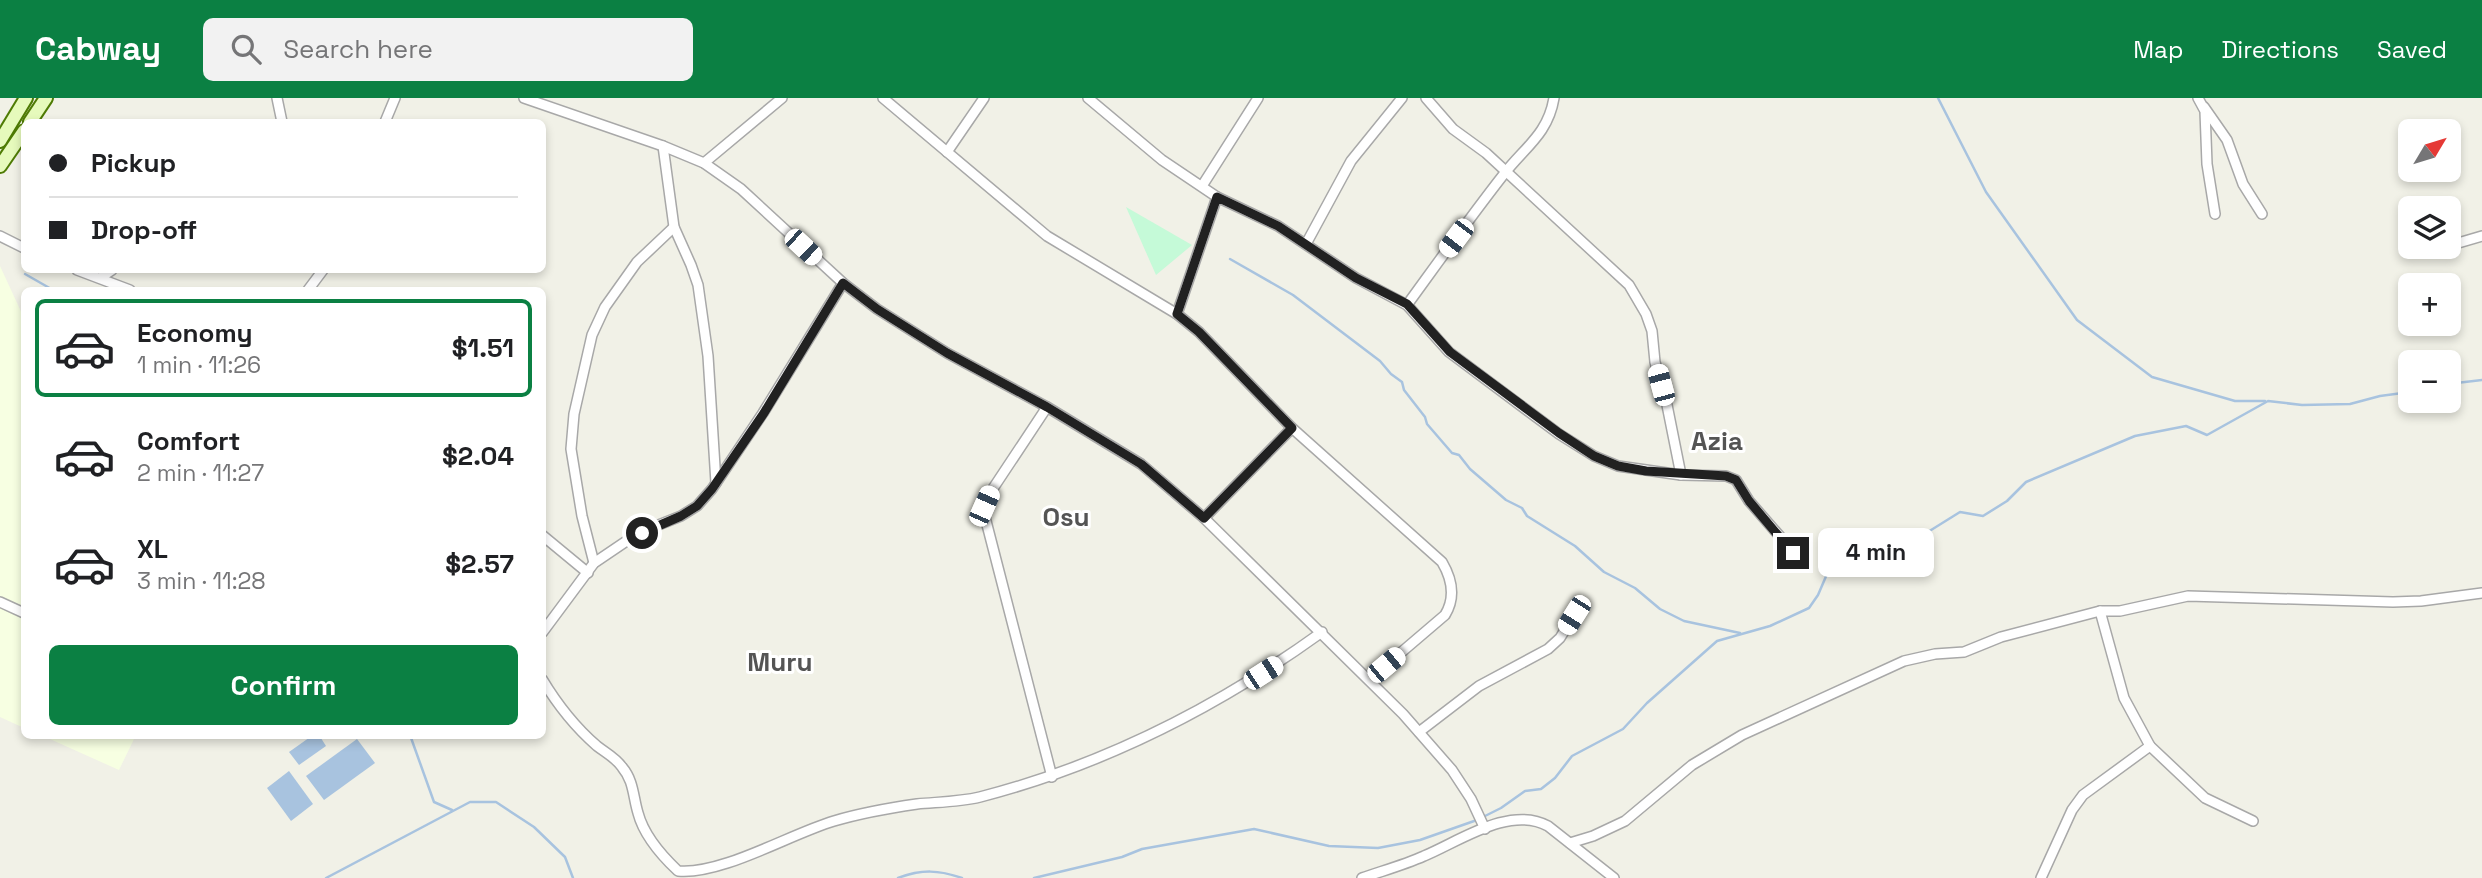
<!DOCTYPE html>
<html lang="en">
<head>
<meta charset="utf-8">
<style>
  :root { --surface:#fff; --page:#f2f2f2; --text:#202124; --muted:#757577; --line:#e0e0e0; --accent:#0b8043 }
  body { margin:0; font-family:"Space Grotesk",sans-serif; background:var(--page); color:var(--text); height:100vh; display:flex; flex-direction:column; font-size:26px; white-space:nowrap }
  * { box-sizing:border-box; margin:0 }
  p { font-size:23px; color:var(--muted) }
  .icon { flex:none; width:38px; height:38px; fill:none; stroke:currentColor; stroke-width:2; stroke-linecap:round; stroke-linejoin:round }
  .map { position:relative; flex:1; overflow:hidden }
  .panel { position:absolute; left:21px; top:189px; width:525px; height:452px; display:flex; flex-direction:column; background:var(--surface); border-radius:10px; box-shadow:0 4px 10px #0003 }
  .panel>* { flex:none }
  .guide { position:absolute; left:21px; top:21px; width:525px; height:154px; border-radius:10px; box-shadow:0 4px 10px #0003; display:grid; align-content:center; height:154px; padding:0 28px; background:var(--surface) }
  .needle { width:46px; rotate:52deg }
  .controls { position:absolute; left:2398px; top:21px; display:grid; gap:14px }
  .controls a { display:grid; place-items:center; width:63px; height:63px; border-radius:10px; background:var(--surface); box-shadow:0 4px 10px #0003; font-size:35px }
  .end { position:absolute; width:32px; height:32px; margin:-16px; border:9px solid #212121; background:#fff; box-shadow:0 0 0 4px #fff }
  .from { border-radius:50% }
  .bubble { position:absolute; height:49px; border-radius:10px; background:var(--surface); box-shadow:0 4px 10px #0003; font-size:23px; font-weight:800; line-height:49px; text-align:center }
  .car { position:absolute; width:21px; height:42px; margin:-21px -10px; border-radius:9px; box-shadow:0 0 5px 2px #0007; background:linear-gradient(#fff 24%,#345 0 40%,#fff 0 76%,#345 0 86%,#fff 0) }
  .guide b { display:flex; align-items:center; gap:24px; height:66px; font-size:26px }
  .guide b+b { border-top:2px solid var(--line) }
  .guide i { width:18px; height:18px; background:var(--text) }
  ul { padding:12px 0 0; list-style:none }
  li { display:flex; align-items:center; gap:21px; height:98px; margin:0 14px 10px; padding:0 14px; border:4px solid transparent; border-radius:10px }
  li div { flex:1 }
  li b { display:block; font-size:26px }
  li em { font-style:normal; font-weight:800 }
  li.active { border-color:var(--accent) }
  li>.icon { width:63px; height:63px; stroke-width:1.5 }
  .button { display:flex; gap:14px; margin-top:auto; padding:14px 28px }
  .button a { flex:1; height:80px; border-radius:10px; background:var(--accent); color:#fff; font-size:28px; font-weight:800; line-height:80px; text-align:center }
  header { display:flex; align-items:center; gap:42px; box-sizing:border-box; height:98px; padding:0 35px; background:var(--accent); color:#fff }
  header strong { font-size:33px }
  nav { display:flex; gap:38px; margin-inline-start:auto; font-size:24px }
  .search { width:490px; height:63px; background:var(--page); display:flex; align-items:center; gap:18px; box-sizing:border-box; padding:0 24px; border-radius:10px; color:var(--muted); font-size:26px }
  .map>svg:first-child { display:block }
  .education { fill:#f7ffe2 }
  .park { fill:#c5fad8 }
  .water { fill:#a8c3df }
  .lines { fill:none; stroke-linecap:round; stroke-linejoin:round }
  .stream { stroke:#a8c3df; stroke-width:2.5 }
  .street-casing { stroke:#a8a8a8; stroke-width:12 }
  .secondary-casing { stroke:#4e7b04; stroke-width:16 }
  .street { stroke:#fff; stroke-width:9 }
  .secondary { stroke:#e6fabc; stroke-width:12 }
  .route { stroke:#212121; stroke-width:9 }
  .labels { text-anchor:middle; stroke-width:6; stroke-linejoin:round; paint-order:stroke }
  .quarter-label { font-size:26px; font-weight:bold; fill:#545454; stroke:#fff }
</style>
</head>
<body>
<header>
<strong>Cabway</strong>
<div class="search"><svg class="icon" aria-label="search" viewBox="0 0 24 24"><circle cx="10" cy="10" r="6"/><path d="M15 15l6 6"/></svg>Search here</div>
<nav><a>Map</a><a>Directions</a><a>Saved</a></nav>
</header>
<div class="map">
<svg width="2482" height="780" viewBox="0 0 2482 780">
  <rect width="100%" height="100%" fill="#f1f1e7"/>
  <!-- education -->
  <g class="education">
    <polygon points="0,168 24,220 24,630 0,619"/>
    <polygon points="41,637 136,637 119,672"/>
  </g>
  <!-- park -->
  <polygon class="park" points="1126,109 1192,147 1156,177"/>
  <!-- water -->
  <g class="water">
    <polygon points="313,637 319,637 326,648 299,667 289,654"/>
    <polygon points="357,641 375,665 324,702 306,678"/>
    <polygon points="289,673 313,706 291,723 267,690"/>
  </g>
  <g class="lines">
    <!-- stream -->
    <g class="stream">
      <polyline points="1938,0 1986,94 2077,222 2152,279 2235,303 2265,303"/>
      <polyline points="1230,161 1293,197 1380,263 1391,276 1402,284 1404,292 1425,319 1427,326 1452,355 1459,357 1470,371 1506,402 1522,410 1527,418 1575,448 1604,474 1635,490 1660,511 1684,523 1740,535"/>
      <polyline points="25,176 53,192"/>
      <polyline points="2448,286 2482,282"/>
      <polyline points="410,637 434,704 452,712"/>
      <polyline points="1483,719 1501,710 1525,693 1541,691 1555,680 1572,658 1623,631 1647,605 1717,543 1770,528 1809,510 1818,497 1827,476 1865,455 1907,447 1960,414 1983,418 2007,403 2026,384 2135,338 2186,328 2207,337 2268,303 2302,307 2350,306 2380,298 2410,294"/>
      <polyline points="326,780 470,704 496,704 534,729 565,759 573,780"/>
      <path d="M898 780C922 771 939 772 962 780"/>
      <polyline points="1034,780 1122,759 1142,751 1254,731 1329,748 1378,750 1420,742 1477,722"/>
    </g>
    <defs>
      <g id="street">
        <polyline points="277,0 282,24"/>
        <polyline points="524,0 663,48 704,65 741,91 843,185 877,211 947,255 1047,309 1141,366 1204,420 1403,616 1452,672 1471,701 1485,731"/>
        <path d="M883 0 1047 138 1177 216 1199 234 1292 330 1442 464C1452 481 1456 499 1445 517L1370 581"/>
        <polyline points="1088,0 1162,62 1217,99 1278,128 1356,180 1407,207 1449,254 1559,336 1594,358 1618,368 1681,377"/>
        <polyline points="1426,0 1453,31 1486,55 1629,187 1646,216 1652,233 1655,264 1667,307 1681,377 1726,378 1736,382 1749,403 1804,466"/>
        <polyline points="2198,0 2205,13 2207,66 2215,116"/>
        <polyline points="2204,9 2227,42 2243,86 2262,116"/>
        <polyline points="385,24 395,0"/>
        <polyline points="663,48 674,129 691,167 698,187 708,258 716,385"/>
        <polyline points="947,54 984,0"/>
        <polyline points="704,65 782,0"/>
        <polyline points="1202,88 1258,0"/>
        <polyline points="0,138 24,150"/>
        <polyline points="1306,146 1351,63 1402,0"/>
        <polyline points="2448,148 2482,138"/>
        <polyline points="2416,154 2445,149"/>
        <polyline points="77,172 130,192"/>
        <polyline points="100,180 112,172"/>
        <polyline points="308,192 323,172"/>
        <path d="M1407 207C1439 163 1471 118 1504 76 1525 49 1548 36 1554 0"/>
        <polyline points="1177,216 1217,99"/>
        <polyline points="1047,309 990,395 984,408 985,419 1052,679"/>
        <polyline points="1204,420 1292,330"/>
        <polyline points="542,437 588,475"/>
        <polyline points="594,465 582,418 571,351 574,316 592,237 605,209 637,164 674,129"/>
        <polyline points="0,504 24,515"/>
        <polyline points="542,535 594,465 628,442 656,428 681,418 697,408 712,391 763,315 843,185"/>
        <path d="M542 581C557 606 575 629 597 648 606 655 616 660 622 669 634 683 633 699 638 715 644 738 661 757 678 773 722 777 790 736 834 723 861 715 889 710 917 706 938 704 959 704 980 699 1104 667 1218 609 1322 534"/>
        <polyline points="1419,634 1479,588 1548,551 1560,540 1574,517"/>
        <polyline points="2150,648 2205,700 2253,723"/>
        <polyline points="1570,745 1593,738 1625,723 1692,667 1742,637 1904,563 1935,556 1964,554 2001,539 2100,513 2120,513 2188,498 2393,504 2421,503 2482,495"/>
        <path d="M1362 780C1382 773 1404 767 1424 758 1460 743 1510 707 1548 728L1614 780"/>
        <polyline points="2041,780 2072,712 2083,697 2150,648 2124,600 2100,513"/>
      </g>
      <g id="secondary">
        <polyline points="30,24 46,0"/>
        <polyline points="0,43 26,0"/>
        <polyline points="0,68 24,33"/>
      </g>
    </defs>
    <!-- street casing -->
    <use href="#street" class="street-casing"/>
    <!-- secondary casing -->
    <use href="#secondary" class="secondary-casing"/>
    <!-- street -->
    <use href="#street" class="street"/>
    <!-- secondary -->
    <use href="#secondary" class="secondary"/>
  </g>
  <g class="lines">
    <!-- route -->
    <polyline class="route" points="642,435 681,418 697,408 712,391 764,315 843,185 877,211 947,255 1047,309 1141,366 1204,420 1292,330 1199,234 1177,216 1217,99 1278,128 1356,180 1407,206 1450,254 1559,335 1594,358 1618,368 1646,373 1726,378 1736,382 1749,403 1793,455"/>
  </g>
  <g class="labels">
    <!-- quarter labels -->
    <g class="quarter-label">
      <text x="1717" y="352">Azia</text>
      <text x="1066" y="428">Osu</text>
      <text x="780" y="573">Muru</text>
    </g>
  </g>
</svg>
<div class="controls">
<a><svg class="needle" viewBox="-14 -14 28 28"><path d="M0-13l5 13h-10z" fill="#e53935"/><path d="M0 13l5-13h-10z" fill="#757577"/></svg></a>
<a><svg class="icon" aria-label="layers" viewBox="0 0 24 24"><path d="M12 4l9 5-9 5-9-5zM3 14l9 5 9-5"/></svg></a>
<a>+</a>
<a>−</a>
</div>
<i class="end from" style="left:642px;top:435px"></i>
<i class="end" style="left:1793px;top:455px"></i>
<div class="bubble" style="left:1818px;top:430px;width:116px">4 min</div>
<i class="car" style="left:1456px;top:140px;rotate:217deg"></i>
<i class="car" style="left:803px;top:149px;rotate:133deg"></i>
<i class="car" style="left:1661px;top:287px;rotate:345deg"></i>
<i class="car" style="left:984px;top:408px;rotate:24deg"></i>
<i class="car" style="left:1574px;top:517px;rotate:212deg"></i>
<i class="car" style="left:1386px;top:567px;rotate:50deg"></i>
<i class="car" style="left:1263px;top:575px;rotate:57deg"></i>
<div class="guide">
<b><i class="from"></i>Pickup</b>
<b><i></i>Drop-off</b>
</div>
<section class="panel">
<ul>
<li class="active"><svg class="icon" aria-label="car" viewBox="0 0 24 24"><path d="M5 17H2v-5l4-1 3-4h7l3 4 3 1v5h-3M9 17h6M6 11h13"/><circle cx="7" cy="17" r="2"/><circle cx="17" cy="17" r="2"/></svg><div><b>Economy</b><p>1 min · 11:26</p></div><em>$1.51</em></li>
<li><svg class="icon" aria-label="car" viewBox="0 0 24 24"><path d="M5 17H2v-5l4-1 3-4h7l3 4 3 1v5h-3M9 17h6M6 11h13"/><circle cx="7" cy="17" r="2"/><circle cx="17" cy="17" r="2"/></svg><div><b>Comfort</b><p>2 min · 11:27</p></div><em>$2.04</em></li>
<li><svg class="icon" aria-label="car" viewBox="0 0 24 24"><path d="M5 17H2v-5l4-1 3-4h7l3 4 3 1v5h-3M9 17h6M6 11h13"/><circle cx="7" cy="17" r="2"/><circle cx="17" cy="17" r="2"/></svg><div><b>XL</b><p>3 min · 11:28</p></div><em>$2.57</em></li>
</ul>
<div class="button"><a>Confirm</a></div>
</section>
</div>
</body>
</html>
